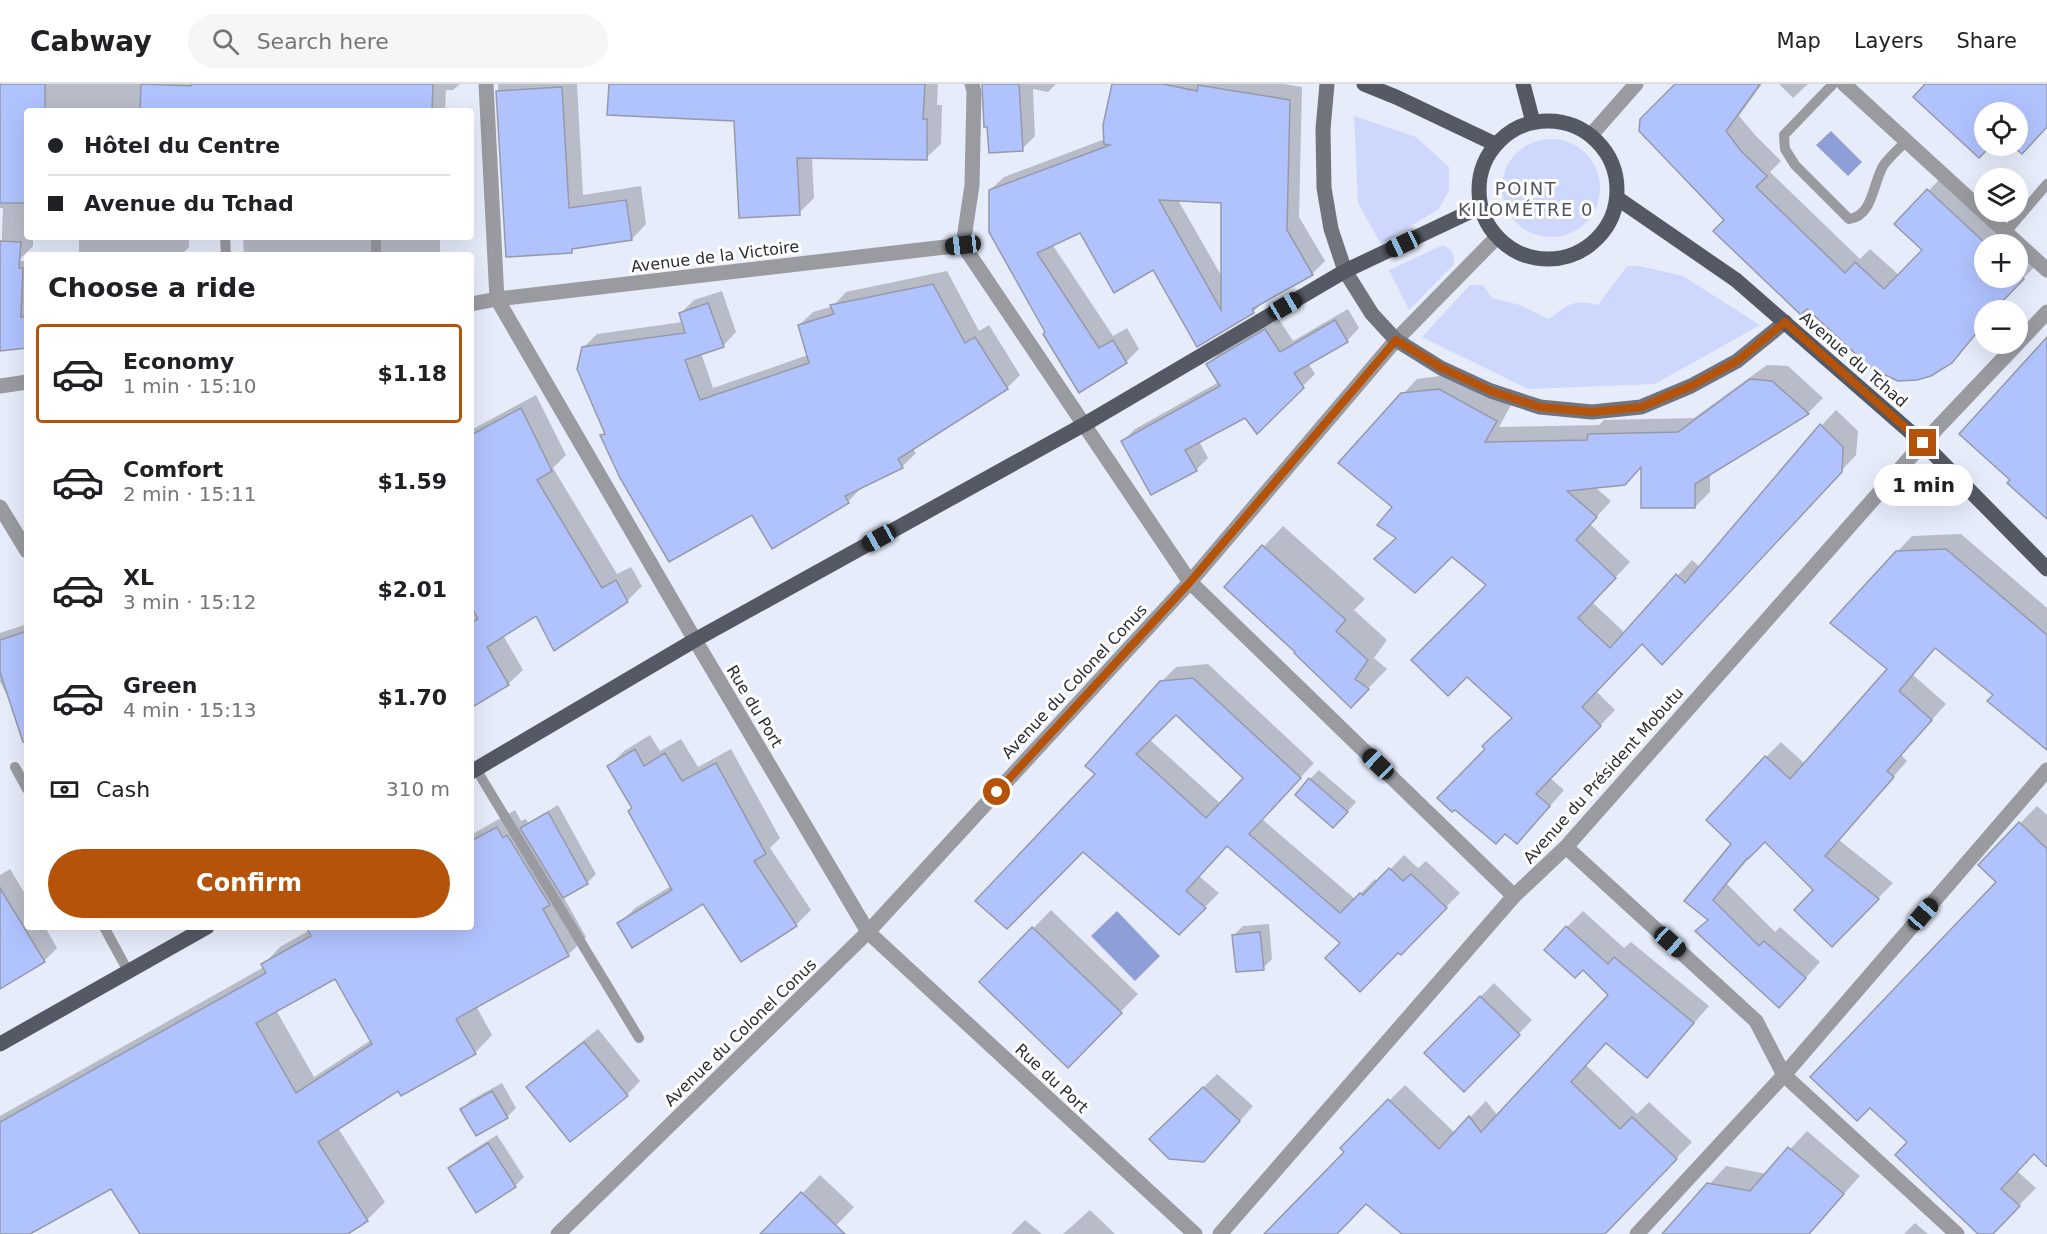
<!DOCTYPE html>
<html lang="en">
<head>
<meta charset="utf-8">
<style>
  :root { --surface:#fff; --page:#f6f6f6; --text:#202124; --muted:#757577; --line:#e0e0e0; --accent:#b45309 }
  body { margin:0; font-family:"DejaVu Sans",sans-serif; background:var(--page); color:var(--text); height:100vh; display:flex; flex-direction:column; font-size:22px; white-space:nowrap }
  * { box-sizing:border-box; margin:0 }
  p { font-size:20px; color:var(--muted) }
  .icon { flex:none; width:33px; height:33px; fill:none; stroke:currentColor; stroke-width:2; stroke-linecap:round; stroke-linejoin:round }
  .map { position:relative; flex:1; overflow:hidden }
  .side { position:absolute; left:24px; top:168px; width:450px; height:678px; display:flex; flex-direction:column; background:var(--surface); border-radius:6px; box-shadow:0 6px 24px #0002 }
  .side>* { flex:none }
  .hud { position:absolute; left:24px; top:24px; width:450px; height:132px; border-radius:6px; box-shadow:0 6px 24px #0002; display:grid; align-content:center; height:132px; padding:0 24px; background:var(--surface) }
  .buttons { position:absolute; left:1974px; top:18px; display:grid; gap:12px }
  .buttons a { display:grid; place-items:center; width:54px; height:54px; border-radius:50%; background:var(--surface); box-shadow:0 6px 24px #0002; font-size:30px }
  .end { position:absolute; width:27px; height:27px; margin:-14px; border:8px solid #b45309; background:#fff; box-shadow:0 0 0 3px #fff }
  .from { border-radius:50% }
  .bubble { position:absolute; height:42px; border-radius:21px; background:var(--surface); box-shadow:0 6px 24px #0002; font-size:20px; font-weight:800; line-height:42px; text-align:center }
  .car { position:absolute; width:18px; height:36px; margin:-18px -9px; border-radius:8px; box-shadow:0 0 4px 2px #0007; background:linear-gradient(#222 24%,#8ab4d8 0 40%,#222 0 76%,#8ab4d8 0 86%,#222 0) }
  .hud b { display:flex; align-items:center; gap:21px; height:57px; font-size:22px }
  .hud b+b { border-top:2px solid var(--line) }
  .hud i { width:15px; height:15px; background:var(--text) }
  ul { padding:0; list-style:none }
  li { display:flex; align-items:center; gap:18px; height:99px; margin:0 12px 9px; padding:0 12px; border:3px solid transparent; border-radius:6px }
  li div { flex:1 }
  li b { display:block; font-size:22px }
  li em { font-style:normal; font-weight:800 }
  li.selected { border-color:var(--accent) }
  li>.icon { width:54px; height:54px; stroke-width:1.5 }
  h2 { padding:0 24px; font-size:27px; line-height:72px }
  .pay { display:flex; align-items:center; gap:15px; height:66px; padding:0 24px; font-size:22px }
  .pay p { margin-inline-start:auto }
  .cta { display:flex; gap:12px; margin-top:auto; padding:12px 24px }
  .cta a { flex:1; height:69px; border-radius:36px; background:var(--accent); color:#fff; font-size:24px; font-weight:800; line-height:69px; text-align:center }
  header { display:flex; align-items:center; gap:36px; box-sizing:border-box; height:84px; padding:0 30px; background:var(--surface); border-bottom:2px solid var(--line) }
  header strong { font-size:28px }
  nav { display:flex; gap:33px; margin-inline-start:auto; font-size:21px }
  .search { width:420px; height:54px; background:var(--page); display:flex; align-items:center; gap:15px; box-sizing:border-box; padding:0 21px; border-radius:33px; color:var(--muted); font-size:22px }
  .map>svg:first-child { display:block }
  .green { fill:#cdd8fc }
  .water { fill:#8e9fd8 }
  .shadow { fill:#0003; fill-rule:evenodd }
  .building { fill:#b1c3fe; stroke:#9599a8; stroke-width:1.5; fill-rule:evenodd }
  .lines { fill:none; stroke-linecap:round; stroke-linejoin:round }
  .lane { stroke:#999ba1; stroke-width:10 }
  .street { stroke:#999ba1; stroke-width:15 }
  .secondary { stroke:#71747d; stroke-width:15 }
  .primary { stroke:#555964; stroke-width:15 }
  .route { stroke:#b45309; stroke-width:8 }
  .labels { text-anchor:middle; stroke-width:6; stroke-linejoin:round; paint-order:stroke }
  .street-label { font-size:16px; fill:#2b2d33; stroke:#fff }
  .neighbourhood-label { font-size:18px; letter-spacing:1.5px; fill:#4f5460; stroke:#fff }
</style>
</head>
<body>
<header>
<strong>Cabway</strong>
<div class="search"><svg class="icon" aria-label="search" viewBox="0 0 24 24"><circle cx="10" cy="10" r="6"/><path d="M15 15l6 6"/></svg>Search here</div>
<nav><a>Map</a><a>Layers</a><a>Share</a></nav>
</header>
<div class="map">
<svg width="2047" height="1150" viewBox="0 0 2047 1150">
  <rect width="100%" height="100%" fill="#e7ecfb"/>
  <!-- green -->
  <g class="green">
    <polygon points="1354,32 1416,53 1449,83 1449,106 1439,125 1381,160 1358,119"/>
    <circle cx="1551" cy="104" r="49"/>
    <path d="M1443 161C1452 166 1454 170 1454 180L1409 226 1389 186Z"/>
    <path d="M1627 182H1639L1683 192 1760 241 1655 300 1528 305 1422 253 1470 201H1483L1492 214 1520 221 1549 235C1568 220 1574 215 1598 221Z"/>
  </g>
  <!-- water -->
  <g class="water">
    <polygon points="1831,47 1862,78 1848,92 1816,61"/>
    <polygon points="1117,827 1160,872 1135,897 1091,852"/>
  </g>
  <!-- shadow -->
  <g class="shadow">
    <polygon points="0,0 460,0 453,6 446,6 445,27 27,27 27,153 33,153 33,162 18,177 27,177 27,263 0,266 1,175 3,124 0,124"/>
    <polygon points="498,0 577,0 583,111 641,102 646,140 632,155 575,163 571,167 507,171"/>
    <polygon points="610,0 938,0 937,21 942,21 941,60 926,74 812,73 814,114 799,129 735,36"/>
    <polygon points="984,0 1056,0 1048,8 1033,5 1035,52 1022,65"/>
    <path d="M1113 0H1284L1302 3 1299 133 1325 177 1312 190 1265 216 1253 228 1197 261 1154 184 1081 147 1052 160 1113 252 1127 244 1139 265 1126 278 1079 307 1047 248 990 106 1004 93 1105 55ZM1178 116 1222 118V193Z"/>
    <polygon points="1677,0 1762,0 1739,32 1756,52 1781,77 1770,88 1860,175 1870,165 1899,191 1924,166 1896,140 1943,92 2016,160 1984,160 1984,194 2018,194 2018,162 2037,180 1995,224 1996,226 1984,226 1984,240 1951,278 1726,136"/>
    <polygon points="1779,0 1808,0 1793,14"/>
    <polygon points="1927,0 2047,0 2047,42 2022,68 2015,62 2018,62 2018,28 1984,28 1984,62 1990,62 1979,72"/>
    <polygon points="79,153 189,153 189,163 181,171 79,171"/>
    <polygon points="243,153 440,153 440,171 244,171"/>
    <polygon points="947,187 979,247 989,241 1020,291 1007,304 912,364 916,369 902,383 860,403 861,404 848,418 752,429 602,352 606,348 584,263 597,250 683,238 680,230 694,216 722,207 736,248 723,262 701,269 713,304 808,271 799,241 813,228 833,222 846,208"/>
    <polygon points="1348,225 1359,244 1347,257 1308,279 1315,290 1258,347 1245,332 1199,357 1208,374 1196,386 1123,357 1135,345 1219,298 1208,280 1220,268 1278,234 1293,257"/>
    <polygon points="1767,281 1788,282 1823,314 1808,329 1710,390 1710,408 1695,423 1642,382 1624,400 1595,403 1611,417 1590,440 1630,478 1592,518 1625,549 1692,476 1700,483 1821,342 1836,326 1858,347 1856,371 1677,563 1642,558 1596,607 1615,626 1550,694 1564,706 1532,743 1506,749 1455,724 1488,665 1513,634 1488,501 1452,471 1398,453 1394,423 1402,311 1417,295 1455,290 1511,321 1499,343 1599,341 1604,336 1694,334"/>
    <polygon points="536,311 566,371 553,384 617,490 631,483 642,502 627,517 536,530 503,551 523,586 508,600 471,617 471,346"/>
    <polygon points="1283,442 1365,515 1354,526 1387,556 1374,574 1387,585 1351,622 1297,567 1226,503"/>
    <polygon points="1961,450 2047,524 2047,656 1936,563 1913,591 1946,620 1901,671 1907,677 1839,756 1893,799 1832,861 1815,806 1765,756 1727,800 1775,848 1780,843 1820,878 1794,907 1686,817 1733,759 1766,673 1781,658 1805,680 1889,585 1897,468 1912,452"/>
    <polygon points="27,540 27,649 0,598 0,549"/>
    <path d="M1208 580 1314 679 1262 735 1355 815 1375 795 1378 798 1404 771 1418 784 1426 777 1460 809 1401 869 1342 859 1228 761 1199 792 1219 809 1179 849 1097 690 1161 598 1176 583ZM1176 629 1245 694 1221 720 1149 655Z"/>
    <polygon points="650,651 660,667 681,655 698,683 731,665 780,754 770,764 811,826 796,841 704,818 619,840 635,824 671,802 633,724 609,682 624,667"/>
    <polygon points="1319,686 1356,718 1342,734 1310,695"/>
    <path d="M558 721 596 790 587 799 563 812 586 853 568 871 476 922 492 951 475 969 399 1005 338 1044 385 1118 367 1136 345 1150H142L112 1103 27 1150H0V1032L264 883 263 881 280 863 315 843H471V751L515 726 521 737 526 735 528 739ZM335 893 371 956 314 993 276 926Z"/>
    <polygon points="2037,722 2047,731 2047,1074 2034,1069 2017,1087 2036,1104 1991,1150 1981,1150 1909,1058 1998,798 1980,781"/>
    <polygon points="10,785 27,813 27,843 45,843 57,864 44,877 0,903 0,791"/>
    <polygon points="1051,826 1138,910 1068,982 981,898"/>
    <polygon points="1583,827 1624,864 1631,858 1709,922 1647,992 1607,958 1586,981 1637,1030 1649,1018 1692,1058 1603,1150 1404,1150 1366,1118 1336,1150 1266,1150 1346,1068 1342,1064 1405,1001 1455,1049 1486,1017 1498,1032 1610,911 1567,843"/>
    <polygon points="1269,840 1272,875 1263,884 1234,851 1243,842"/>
    <polygon points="1494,899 1532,936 1464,1006 1426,969"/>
    <polygon points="598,945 640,997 627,1011 528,1003 542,990"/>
    <polygon points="1217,990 1253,1022 1218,1062 1151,1055"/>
    <polygon points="502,999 516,1024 507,1033 477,1050 462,1025 471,1016"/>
    <polygon points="1807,1047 1860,1092 1808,1150 1664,1150 1726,1082 1767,1090"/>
    <polygon points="497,1051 524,1093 515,1102 450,1084 459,1075"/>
    <polygon points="820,1091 854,1123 828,1150 763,1150"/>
    <polygon points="1090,1126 1115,1150 1063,1150"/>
    <polygon points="1025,1136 1042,1150 1011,1150"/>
    <polygon points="1915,1139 1928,1150 1904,1150"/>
  </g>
  <!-- building -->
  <g class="building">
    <polygon points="0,0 45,0 45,27 27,27 27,119 0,119"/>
    <polygon points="141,0 191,2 191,0 433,0 432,27 140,27"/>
    <polygon points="609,0 925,0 923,35 927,35 927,76 797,74 800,131 739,134 734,37 607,31"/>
    <polygon points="982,0 1019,0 1023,67 989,69 987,43 984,43"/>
    <path d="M1112 0H1163L1197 7 1198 1 1290 16 1287 146 1313 191 1252 225 1254 229 1197 263 1153 186 1114 209 1080 149 1037 169 1099 264 1113 256 1127 279 1079 309 1043 250 1045 248 989 148V106L1110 61 1104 60 1103 41ZM1159 116 1221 119V226Z"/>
    <polygon points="1675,0 1760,0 1726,47 1741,67 1767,92 1756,103 1845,189 1855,178 1884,205 1922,166 1894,140 1927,105 1984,158 1984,194 2018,194 2018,189 2024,195 1994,226 1984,226 1984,236 1982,239 1983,241 1952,279 1931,292 1917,296 1898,297 1872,285 1807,225 1801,231 1713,147 1724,136 1639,47 1640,35"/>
    <polygon points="1925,0 2047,0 2047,43 2022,70 2013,62 2018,62 2018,28 1984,28 1984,62 1991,62 1979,74 1913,13"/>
    <polygon points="562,3 569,124 626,116 632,156 572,165 572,169 506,173 496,7"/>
    <polygon points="0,157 21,158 19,184 23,184 21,233 27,232 27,264 0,267"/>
    <polygon points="933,200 965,259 975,253 1008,305 898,375 903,384 845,412 849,419 772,465 752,431 669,478 620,394 600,351 605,350 577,285 582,263 685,249 679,229 708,219 724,263 685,276 700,316 809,279 798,241 834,230 830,221"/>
    <polygon points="1335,236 1348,258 1294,289 1304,304 1257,350 1245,334 1185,366 1197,387 1151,411 1121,357 1220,302 1206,280 1265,245 1280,268"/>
    <polygon points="2047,253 2047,435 2007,399 2010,396 1959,350"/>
    <polygon points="1750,295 1772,297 1809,330 1695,400 1695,424 1641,424 1641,383 1625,401 1567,407 1597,433 1576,456 1616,494 1578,534 1610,564 1676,490 1685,499 1820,340 1843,363 1842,388 1662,581 1642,560 1582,623 1601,642 1536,710 1550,722 1517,760 1505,750 1496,760 1455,726 1452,728 1437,714 1485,665 1482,662 1512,634 1467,593 1448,612 1411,576 1486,501 1452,473 1415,509 1374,475 1396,454 1377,441 1392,423 1338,379 1401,309 1439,305 1497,337 1485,358 1587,356 1588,350 1678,348"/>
    <polygon points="521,324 552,387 537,396 602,504 616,496 628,518 554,567 536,532 487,563 509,601 471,624 471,536 473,538 478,535 471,522 471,351"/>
    <polygon points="1262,461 1346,536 1336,547 1368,576 1355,595 1369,605 1351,624 1294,569 1295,568 1224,503"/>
    <polygon points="1946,465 2047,551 2047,666 1987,617 1993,611 1935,564 1899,607 1932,636 1887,687 1894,693 1825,772 1879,815 1832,863 1794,826 1813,806 1765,758 1748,775 1747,774 1713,816 1759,862 1764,857 1806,894 1779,924 1695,847 1708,836 1684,817 1731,760 1706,736 1765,672 1790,695 1887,585 1830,539 1896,467"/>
    <polygon points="27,547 27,657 23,658 0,588 0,556"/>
    <path d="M1193 594 1301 694 1249 750 1340 829 1360 809 1363 811 1389 784 1403 797 1411 790 1447 824 1401 871 1398 869 1360 908 1325 874 1340 859 1227 762 1186 807 1206 824 1179 851 1083 768 1007 845 975 817 1095 690 1085 682 1160 597ZM1176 631 1243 694 1206 734 1136 670Z"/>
    <polygon points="635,665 644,682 665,669 682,697 716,679 766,770 754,777 797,842 741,878 703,820 632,864 617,839 672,806 628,727 632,724 607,682"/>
    <polygon points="1309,694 1348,728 1333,744 1295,711"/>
    <polygon points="548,728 588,800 563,814 520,744"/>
    <polygon points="2019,738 2047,765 2047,1083 2034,1070 2001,1105 2020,1122 1993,1150 1978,1150 1895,1071 1907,1058 1870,1024 1857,1037 1810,993 1996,798 1978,781"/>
    <path d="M497 743 503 754 507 751 550 821 543 825 569 872 456 935 476 970 401 1012 398 1007 318 1058 368 1137 348 1150H140L111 1105 30 1150H0V1038L266 889 261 880 311 852 306 843H471V757ZM335 895 372 960 296 1009 256 939Z"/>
    <polygon points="0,804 45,878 0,905"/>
    <polygon points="1566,842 1608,880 1614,873 1694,939 1647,994 1606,959 1571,998 1620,1045 1632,1033 1677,1075 1605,1150 1402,1150 1366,1120 1337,1150 1264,1150 1344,1068 1340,1064 1388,1015 1439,1065 1469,1032 1481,1048 1608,911 1583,886 1575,894 1544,866"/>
    <polygon points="1032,843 1122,929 1068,984 979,898"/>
    <polygon points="1260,848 1264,886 1236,888 1232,851"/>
    <polygon points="1480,912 1520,951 1464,1008 1424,969"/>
    <polygon points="584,958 628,1012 570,1058 526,1003"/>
    <polygon points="1203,1003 1240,1037 1204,1078 1169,1075 1149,1055"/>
    <polygon points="492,1007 508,1034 476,1052 460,1025"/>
    <polygon points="488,1059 516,1103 476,1129 448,1084"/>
    <polygon points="1788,1063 1844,1110 1809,1150 1662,1150 1707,1099 1750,1107"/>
    <polygon points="801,1108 845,1150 760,1150"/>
  </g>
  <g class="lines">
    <!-- lane -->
    <g class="lane">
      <path d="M1833 0 1784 51 1785 65 1795 81 1849 135C1873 132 1873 99 1883 82 1889 73 1899 65 1906 57"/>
      <polyline points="2006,148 2047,100"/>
      <polyline points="225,153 226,171"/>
      <polyline points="376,171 376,153"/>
      <polyline points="15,683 27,705"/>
      <polyline points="476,685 639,954"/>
      <polyline points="104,843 128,887"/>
    </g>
    <!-- street -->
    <g class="street">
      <polyline points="486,0 497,215 695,556 868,848 1195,1150"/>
      <polyline points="972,0 974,8 972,101 963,161 1190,498 1514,812"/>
      <polyline points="1844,0 2047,186"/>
      <polyline points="1591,51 1636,0"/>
      <polyline points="471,220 497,215 963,161"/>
      <polyline points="2018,259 2047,228"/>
      <polyline points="0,302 27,298"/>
      <polyline points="0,423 27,467"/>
      <polyline points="1566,763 1756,937 1784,991 1957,1150"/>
      <polyline points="558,1150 868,848 1190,498 1396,256 1497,153"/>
      <polyline points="1220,1150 1514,812 1566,763 1923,359 2017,260"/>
      <polyline points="1637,1150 1784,991 2047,686"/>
    </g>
    <!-- secondary -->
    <polyline class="secondary" points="1327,0 1323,45 1324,104 1331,145 1345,187 1372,230 1396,256 1441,284 1491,307 1540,323 1592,328 1641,323 1691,302 1737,277 1785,238"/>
    <!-- primary -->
    <g class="primary">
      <polyline points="1364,0 1396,13 1495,60"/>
      <polyline points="1523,0 1533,38"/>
      <circle cx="1548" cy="106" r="69"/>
      <polyline points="1617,114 1736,196 1923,359 2047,485"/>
      <polyline points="471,688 695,556 1085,340 1345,187 1480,123"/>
      <polyline points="0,960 207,843"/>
    </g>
  </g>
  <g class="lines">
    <!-- route -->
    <polyline class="route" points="997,708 1190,498 1396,256 1442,284 1491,307 1540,323 1592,328 1641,323 1691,302 1737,277 1785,238 1923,359"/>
  </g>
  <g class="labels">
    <!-- street labels -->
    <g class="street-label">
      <text transform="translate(715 172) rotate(-7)" y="6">Avenue de la Victoire</text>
      <text transform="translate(1854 275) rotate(41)" y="6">Avenue du Tchad</text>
      <text transform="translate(1074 597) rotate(-47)" y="6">Avenue du Colonel Conus</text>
      <text transform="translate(755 622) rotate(59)" y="6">Rue du Port</text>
      <text transform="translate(1603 691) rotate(-48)" y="6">Avenue du Président Mobutu</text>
      <text transform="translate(740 948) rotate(-44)" y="6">Avenue du Colonel Conus</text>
      <text transform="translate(1052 994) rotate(43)" y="6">Rue du Port</text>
    </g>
    <!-- neighbourhood labels -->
    <g class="neighbourhood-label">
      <text x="1526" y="111">POINT<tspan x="1526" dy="21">KILOMÉTRE 0</tspan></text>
    </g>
  </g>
</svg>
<div class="buttons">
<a><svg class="icon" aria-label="locate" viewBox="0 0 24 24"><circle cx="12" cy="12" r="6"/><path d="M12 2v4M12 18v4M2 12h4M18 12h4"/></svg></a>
<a><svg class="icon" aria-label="layers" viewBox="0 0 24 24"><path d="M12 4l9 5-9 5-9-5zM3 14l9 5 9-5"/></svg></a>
<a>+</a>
<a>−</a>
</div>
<i class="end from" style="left:997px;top:708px"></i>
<i class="end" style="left:1923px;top:359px"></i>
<div class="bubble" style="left:1874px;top:380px;width:99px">1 min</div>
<i class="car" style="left:1403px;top:160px;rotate:245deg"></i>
<i class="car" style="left:963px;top:161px;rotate:263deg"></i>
<i class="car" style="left:1285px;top:222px;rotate:60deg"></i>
<i class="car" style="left:879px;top:454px;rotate:241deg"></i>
<i class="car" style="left:1378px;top:680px;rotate:314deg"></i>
<i class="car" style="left:1923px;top:830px;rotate:41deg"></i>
<i class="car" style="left:1670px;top:858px;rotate:132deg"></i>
<div class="hud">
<b><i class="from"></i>Hôtel du Centre</b>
<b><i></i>Avenue du Tchad</b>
</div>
<section class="side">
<h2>Choose a ride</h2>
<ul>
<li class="selected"><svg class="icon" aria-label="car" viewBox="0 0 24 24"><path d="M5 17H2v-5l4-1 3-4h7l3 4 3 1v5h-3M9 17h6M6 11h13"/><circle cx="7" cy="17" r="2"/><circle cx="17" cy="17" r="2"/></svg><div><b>Economy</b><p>1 min · 15:10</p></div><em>$1.18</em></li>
<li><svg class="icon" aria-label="car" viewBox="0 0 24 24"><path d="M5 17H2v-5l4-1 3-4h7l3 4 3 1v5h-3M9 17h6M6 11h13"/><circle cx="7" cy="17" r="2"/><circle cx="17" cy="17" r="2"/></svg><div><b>Comfort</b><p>2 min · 15:11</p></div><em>$1.59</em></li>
<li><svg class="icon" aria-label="car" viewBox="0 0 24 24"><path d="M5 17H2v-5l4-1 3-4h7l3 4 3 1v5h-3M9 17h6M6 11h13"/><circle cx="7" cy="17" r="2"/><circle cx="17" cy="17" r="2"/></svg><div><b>XL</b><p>3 min · 15:12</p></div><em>$2.01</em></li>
<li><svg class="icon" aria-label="car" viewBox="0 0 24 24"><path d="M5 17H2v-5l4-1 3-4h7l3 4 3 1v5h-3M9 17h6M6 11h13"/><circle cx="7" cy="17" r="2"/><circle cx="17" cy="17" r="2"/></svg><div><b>Green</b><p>4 min · 15:13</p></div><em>$1.70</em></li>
</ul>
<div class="pay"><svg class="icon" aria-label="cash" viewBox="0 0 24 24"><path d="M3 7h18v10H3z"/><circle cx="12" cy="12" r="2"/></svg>Cash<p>310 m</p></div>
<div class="cta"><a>Confirm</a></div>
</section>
</div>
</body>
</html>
